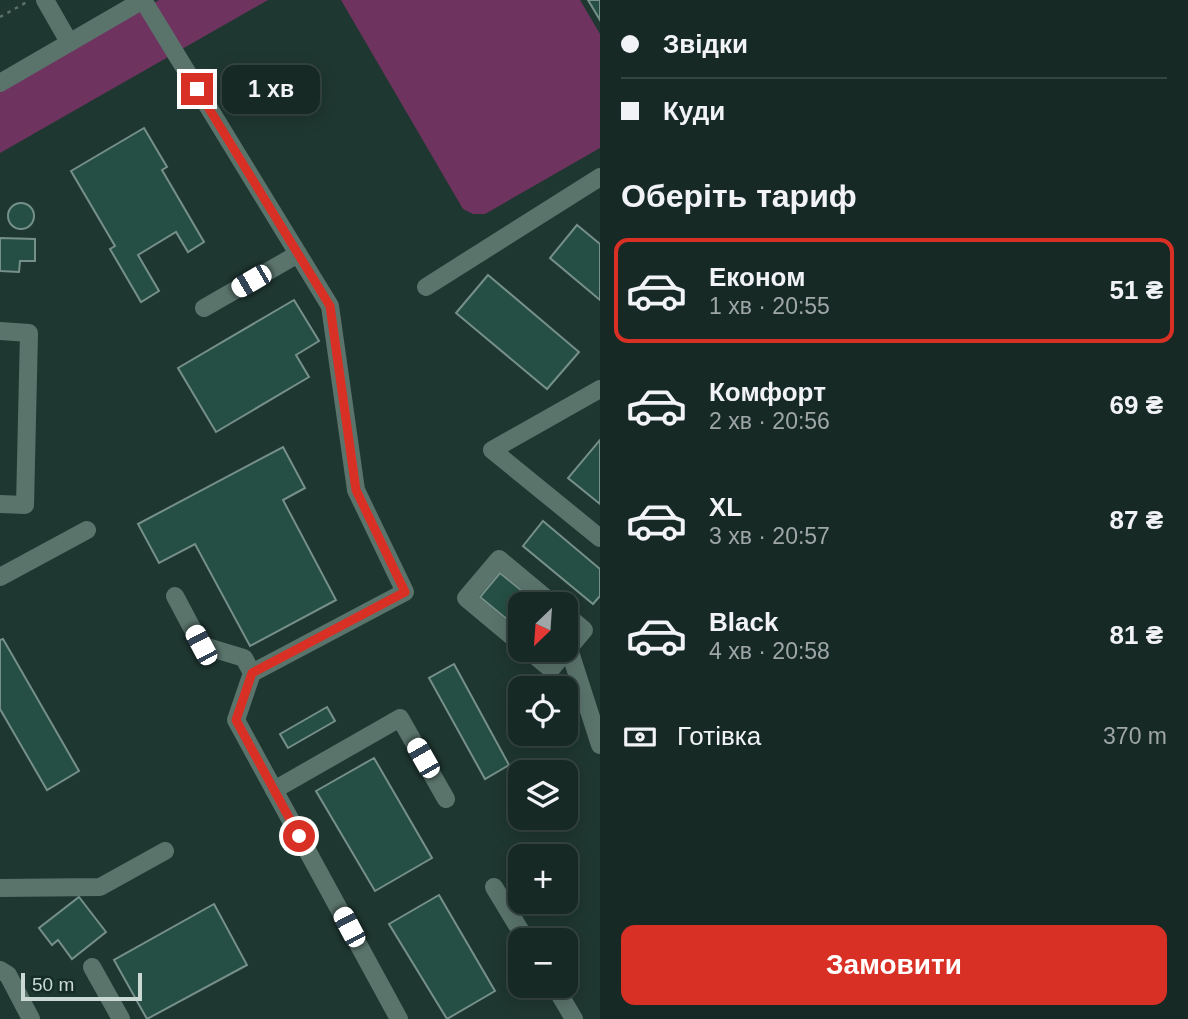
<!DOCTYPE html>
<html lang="uk">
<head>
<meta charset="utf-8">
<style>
  :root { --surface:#172925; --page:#20312d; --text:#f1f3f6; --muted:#9ea6a7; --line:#364542; --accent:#d93025 }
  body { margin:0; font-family:Arial,sans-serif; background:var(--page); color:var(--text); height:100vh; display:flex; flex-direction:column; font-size:26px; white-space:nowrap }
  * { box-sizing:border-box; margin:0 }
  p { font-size:23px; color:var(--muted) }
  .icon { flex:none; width:38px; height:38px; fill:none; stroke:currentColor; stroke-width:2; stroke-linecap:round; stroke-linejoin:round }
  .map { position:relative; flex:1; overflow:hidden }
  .side { display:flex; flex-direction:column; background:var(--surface); width:588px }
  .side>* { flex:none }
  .guide { display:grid; align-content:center; height:154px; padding:0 21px; background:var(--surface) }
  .needle { width:46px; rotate:205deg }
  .buttons { position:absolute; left:508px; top:592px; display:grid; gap:14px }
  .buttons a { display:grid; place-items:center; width:70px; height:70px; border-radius:14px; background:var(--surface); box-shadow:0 4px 18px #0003,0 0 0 2px var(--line); font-size:35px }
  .scale { position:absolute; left:21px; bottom:18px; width:121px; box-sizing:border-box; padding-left:7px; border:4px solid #cbd9d5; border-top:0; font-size:19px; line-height:24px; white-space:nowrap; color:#cbd9d5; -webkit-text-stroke:5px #152d27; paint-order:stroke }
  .end { position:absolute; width:32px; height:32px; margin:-16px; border:9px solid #d93025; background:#fff; box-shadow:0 0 0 4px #fff }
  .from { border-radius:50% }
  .bubble { position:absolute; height:49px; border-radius:14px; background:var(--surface); box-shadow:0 4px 18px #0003,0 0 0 2px var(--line); font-size:23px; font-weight:700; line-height:49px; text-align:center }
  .car { position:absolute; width:21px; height:42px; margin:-21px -10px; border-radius:9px; box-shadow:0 0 5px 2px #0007; background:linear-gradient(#fff 24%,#345 0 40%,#fff 0 76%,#345 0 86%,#fff 0) }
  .guide b { display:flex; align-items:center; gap:24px; height:66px; font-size:26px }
  .guide b+b { border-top:2px solid var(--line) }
  .guide i { width:18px; height:18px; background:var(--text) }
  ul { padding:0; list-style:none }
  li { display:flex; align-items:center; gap:21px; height:105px; margin:0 14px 10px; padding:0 7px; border:4px solid transparent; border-radius:14px }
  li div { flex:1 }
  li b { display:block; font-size:26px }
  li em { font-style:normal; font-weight:700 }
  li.selected { border-color:var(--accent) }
  li>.icon { width:63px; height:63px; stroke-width:1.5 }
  h2 { padding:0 21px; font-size:32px; line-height:84px }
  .pay { display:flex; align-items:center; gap:18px; height:77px; padding:0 21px; font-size:26px }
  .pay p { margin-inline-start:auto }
  .action { display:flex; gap:14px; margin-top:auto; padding:14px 21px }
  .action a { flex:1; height:80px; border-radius:14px; background:var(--accent); color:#fff; font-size:28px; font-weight:700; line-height:80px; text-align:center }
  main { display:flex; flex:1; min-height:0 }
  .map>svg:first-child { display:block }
  .green { fill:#6f335f }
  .building { fill:#254f44; stroke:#769089; stroke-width:2 }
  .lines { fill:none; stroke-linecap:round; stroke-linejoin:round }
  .path { stroke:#5c706b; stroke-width:2.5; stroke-dasharray:3.5 5; stroke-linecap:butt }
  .minor { stroke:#5a746c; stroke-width:18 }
  .route { stroke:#d93025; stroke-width:9 }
</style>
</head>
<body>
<main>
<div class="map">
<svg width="600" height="1019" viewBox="0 0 600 1019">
  <rect width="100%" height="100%" fill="#1f3731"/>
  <!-- green -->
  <g class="green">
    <polygon points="159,0 268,0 0,153 0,92"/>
    <polygon points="341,0 580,0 600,34 600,148 485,214 473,214 463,209"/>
  </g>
  <!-- building -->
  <g class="building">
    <polygon points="588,0 600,0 600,20"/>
    <polygon points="144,128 167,167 162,170 204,242 188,252 176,232 138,255 159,291 141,302 110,249 115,246 71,171"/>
    <circle cx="21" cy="216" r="13"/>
    <polygon points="577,225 600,244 600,300 550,258"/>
    <polygon points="0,238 35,239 35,261 20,261 19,272 0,271"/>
    <polygon points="488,275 579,352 547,389 456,313"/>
    <polygon points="294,300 319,341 296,355 309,377 216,432 178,368"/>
    <polygon points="600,440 600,504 568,478"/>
    <polygon points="283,447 305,488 283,500 336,600 250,646 195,544 159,563 138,524"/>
    <polygon points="543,521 600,569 600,596 593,604 523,546"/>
    <polygon points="500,573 538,604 520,604 520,630 480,597"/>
    <polygon points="3,639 79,771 47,790 0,709 0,640"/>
    <polygon points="454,664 509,765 485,779 429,678"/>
    <polygon points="327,707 335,721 288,748 280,734"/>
    <polygon points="374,758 432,858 375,891 316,791"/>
    <polygon points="439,895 495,991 447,1019 389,924"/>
    <polygon points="79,897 106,932 72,959 58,940 52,945 39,928"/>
    <polygon points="214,904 247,965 147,1019 114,960"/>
  </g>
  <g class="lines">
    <!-- path -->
    <polyline class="path" points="0,17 27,2"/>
    <!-- minor -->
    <g class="minor">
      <polyline points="45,0 69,42"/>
      <polyline points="143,0 330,306 356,490 405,592 252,673 236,720 399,1019"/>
      <polyline points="0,83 143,0"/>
      <polyline points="426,287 600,177"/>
      <polyline points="204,308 298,254"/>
      <polyline points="0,331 29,333 25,505 0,504"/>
      <polyline points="600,389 492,450 600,538"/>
      <polyline points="0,577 87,530"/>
      <polyline points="175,596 201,645 244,658 252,673"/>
      <polyline points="520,643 466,598 499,559 553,604"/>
      <polyline points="527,649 551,669 584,630 565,614"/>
      <polyline points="569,649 600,745"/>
      <polyline points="274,790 400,718 446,799"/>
      <polyline points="494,887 526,940"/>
      <polyline points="0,888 100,887 165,851"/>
      <polyline points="92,967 121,1019"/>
      <polyline points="0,970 8,975 31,1019"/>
      <polyline points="554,985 574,1019"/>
    </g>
  </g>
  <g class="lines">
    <!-- route -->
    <polyline class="route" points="197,89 330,306 356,490 405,592 252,673 236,720 299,836"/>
  </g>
</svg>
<div class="buttons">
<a><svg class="needle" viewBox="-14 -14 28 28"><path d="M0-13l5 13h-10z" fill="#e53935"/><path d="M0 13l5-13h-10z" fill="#9ea6a7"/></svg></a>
<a><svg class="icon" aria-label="locate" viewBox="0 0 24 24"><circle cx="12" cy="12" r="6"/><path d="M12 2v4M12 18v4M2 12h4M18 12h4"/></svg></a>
<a><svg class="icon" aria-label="layers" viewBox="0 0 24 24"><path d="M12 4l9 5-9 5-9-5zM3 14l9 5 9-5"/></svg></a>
<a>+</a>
<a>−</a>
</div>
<div class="scale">50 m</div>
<i class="end from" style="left:299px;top:836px"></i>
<i class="end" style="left:197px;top:89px"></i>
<div class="bubble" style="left:222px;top:65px;width:98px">1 хв</div>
<i class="car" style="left:251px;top:281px;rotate:240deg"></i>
<i class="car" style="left:201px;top:645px;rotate:332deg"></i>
<i class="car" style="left:423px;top:758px;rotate:330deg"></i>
<i class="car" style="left:349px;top:927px;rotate:332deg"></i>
</div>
<section class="side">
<div class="guide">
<b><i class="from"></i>Звідки</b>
<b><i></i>Куди</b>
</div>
<h2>Оберіть тариф</h2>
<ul>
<li class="selected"><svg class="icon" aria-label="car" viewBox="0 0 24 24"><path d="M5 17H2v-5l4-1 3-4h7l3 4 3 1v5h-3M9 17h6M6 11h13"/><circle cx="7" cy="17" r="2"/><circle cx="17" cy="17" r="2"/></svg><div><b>Економ</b><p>1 хв · 20:55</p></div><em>51 ₴</em></li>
<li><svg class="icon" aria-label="car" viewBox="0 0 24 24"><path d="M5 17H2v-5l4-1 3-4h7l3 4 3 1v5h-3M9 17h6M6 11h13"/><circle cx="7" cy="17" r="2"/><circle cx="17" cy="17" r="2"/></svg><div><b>Комфорт</b><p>2 хв · 20:56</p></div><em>69 ₴</em></li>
<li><svg class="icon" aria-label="car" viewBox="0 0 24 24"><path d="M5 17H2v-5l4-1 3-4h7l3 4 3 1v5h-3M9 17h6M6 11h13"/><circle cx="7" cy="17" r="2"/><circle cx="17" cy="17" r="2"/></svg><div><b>XL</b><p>3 хв · 20:57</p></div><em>87 ₴</em></li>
<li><svg class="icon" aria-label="car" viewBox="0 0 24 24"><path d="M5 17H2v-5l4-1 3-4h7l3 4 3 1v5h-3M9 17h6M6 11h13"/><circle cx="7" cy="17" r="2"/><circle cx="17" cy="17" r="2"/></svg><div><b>Black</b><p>4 хв · 20:58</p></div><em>81 ₴</em></li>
</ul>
<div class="pay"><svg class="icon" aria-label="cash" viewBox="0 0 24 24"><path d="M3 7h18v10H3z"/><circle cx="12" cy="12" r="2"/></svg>Готівка<p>370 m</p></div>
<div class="action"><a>Замовити</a></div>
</section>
</main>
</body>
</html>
